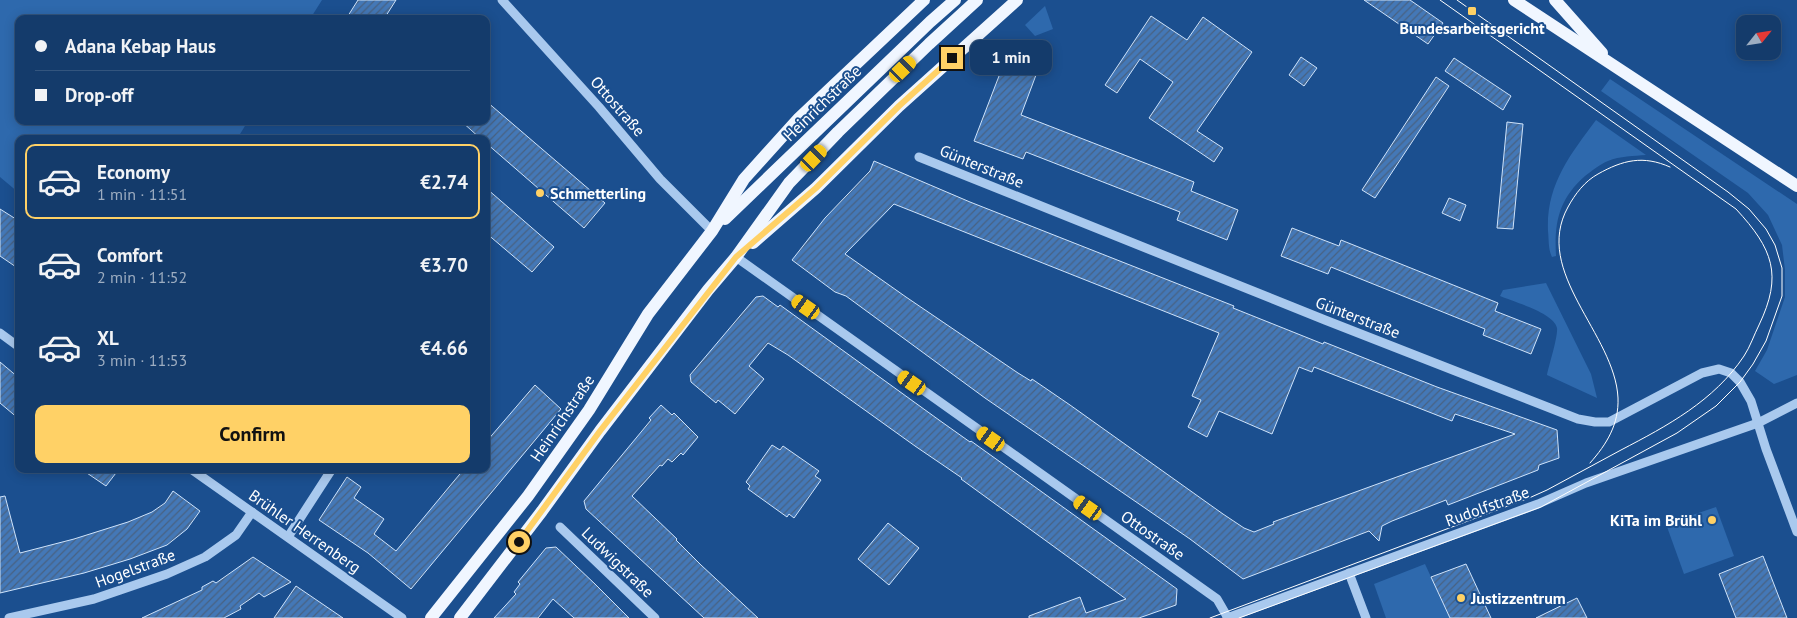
<!DOCTYPE html>
<html lang="en">
<head>
<meta charset="utf-8">
<style>
  :root { --surface:#143b6b; --page:#214673; --text:#f1f3f6; --muted:#9dadc1; --line:#33557e; --accent:#ffd166 }
  body { margin:0; font-family:"PT Sans",sans-serif; background:var(--page); color:var(--text); height:100vh; display:flex; flex-direction:column; font-size:19px; white-space:nowrap }
  * { box-sizing:border-box; margin:0 }
  p { font-size:16px; color:var(--muted) }
  .icon { flex:none; width:28px; height:28px; fill:none; stroke:currentColor; stroke-width:2; stroke-linecap:round; stroke-linejoin:round }
  .map { position:relative; flex:1; overflow:hidden }
  .details { position:absolute; left:15px; top:135px; width:475px; height:338px; display:flex; flex-direction:column; background:var(--surface); border-radius:10px; box-shadow:0 2px 12px #0003,0 0 0 1px var(--line) }
  .details>* { flex:none }
  .guide { position:absolute; left:15px; top:15px; width:475px; height:110px; border-radius:10px; box-shadow:0 2px 12px #0003,0 0 0 1px var(--line); display:grid; align-content:center; height:110px; padding:0 20px; background:var(--surface) }
  .needle { width:32px; rotate:60deg }
  .controls { position:absolute; left:1736px; top:15px; display:grid; gap:10px }
  .controls a { display:grid; place-items:center; width:45px; height:45px; border-radius:10px; background:var(--surface); box-shadow:0 2px 12px #0003,0 0 0 1px var(--line); font-size:25px }
  .end { position:absolute; width:22px; height:22px; margin:-11px; border:6px solid #ffd166; background:#111; box-shadow:0 0 0 2px #111 }
  .from { border-radius:50% }
  .bubble { position:absolute; height:35px; border-radius:10px; background:var(--surface); box-shadow:0 2px 12px #0003,0 0 0 1px var(--line); font-size:16px; font-weight:800; line-height:35px; text-align:center }
  .car { position:absolute; width:15px; height:30px; margin:-15px -8px; border-radius:6px; box-shadow:0 0 4px 1px #0007; background:linear-gradient(#f5c518 24%,#345 0 40%,#f5c518 0 76%,#345 0 86%,#f5c518 0) }
  .guide b { display:flex; align-items:center; gap:18px; height:48px; font-size:19px }
  .guide b+b { border-top:1px solid var(--line) }
  .guide i { width:12px; height:12px; background:var(--text) }
  ul { padding:9px 0 0; list-style:none }
  li { display:flex; align-items:center; gap:15px; height:75px; margin:0 10px 8px; padding:0 10px; border:2px solid transparent; border-radius:10px }
  li div { flex:1 }
  li b { display:block; font-size:19px }
  li em { font-style:normal; font-weight:800 }
  li.current { border-color:var(--accent) }
  li>.icon { width:45px; height:45px; stroke-width:1.5 }
  .button { display:flex; gap:10px; margin-top:auto; padding:10px 20px }
  .button a { flex:1; height:58px; border-radius:10px; background:var(--accent); color:#111; font-size:20px; font-weight:800; line-height:58px; text-align:center }
  .map>svg:first-child { display:block }
  .green { fill:#2e69ad }
  .building { fill:url(#building-hatch); stroke:#cfe3fa; fill-rule:evenodd }
  .lines { fill:none; stroke-linecap:round; stroke-linejoin:round }
  .minor { stroke:#a9c9ee; stroke-width:9 }
  .major { stroke:#f0f6ff; stroke-width:12 }
  .tram { stroke:#fff; stroke-width:1 }
  .route { stroke:#ffd166; stroke-width:6 }
  .poi-dot { fill:#ffd166; stroke:#1b4f8f; stroke-width:2 }
  .labels { text-anchor:middle; stroke-width:4; stroke-linejoin:round; paint-order:stroke }
  .poi-label { font-size:16px; font-weight:bold; fill:#fff; stroke:#1b4f8f; text-anchor:start }
  .street-label { font-size:16px; fill:#fff; stroke:#1b4f8f }
</style>
</head>
<body>
<div class="map">
<svg width="1797" height="618" viewBox="0 0 1797 618">
  <defs>
    <pattern id="building-hatch" width="6" height="6" patternUnits="userSpaceOnUse" patternTransform="scale(1.25)"><rect width="6" height="6" fill="#4478b7"/><path d="M-1 1l2-2M0 6l6-6M5 7l2-2" fill="none" stroke="#486282"/></pattern>
  </defs>
  <rect width="100%" height="100%" fill="#1b4f8f"/>
  <!-- green -->
  <g class="green">
    <polygon points="0,0 322,0 310,19 19,19 19,121 248,121 237,139 19,139 19,193 0,177"/>
    <polygon points="1045,6 1053,29 1035,36 1025,25"/>
    <polygon points="1610,79 1797,204 1797,375 1774,384 1755,371 1767,350 1785,297 1785,270 1782,245 1768,215 1748,193 1601,91"/>
    <path d="M1596 120 1646 155C1634 156 1620 156 1608 161 1600 164 1592 171 1585 176 1559 199 1554 222 1556 256L1552 257C1548 249 1549 240 1548 231 1546 185 1570 155 1596 120Z"/>
    <path d="M1546 283 1591 374 1597 398 1547 375C1549 365 1558 337 1557 328 1554 313 1514 302 1500 296L1503 290Z"/>
    <polygon points="1716,507 1734,556 1684,574 1666,524"/>
    <polygon points="1425,564 1450,618 1386,618 1374,584"/>
  </g>
  <!-- building -->
  <g class="building">
    <polygon points="358,0 396,0 384,19 346,19"/>
    <polygon points="1364,0 1410,0 1443,23 1428,44"/>
    <polygon points="1151,16 1187,40 1203,17 1252,52 1197,131 1223,148 1214,162 1149,118 1173,82 1140,59 1117,93 1105,85"/>
    <polygon points="1301,57 1317,68 1304,86 1289,75"/>
    <polygon points="1454,58 1511,96 1503,110 1445,71"/>
    <polygon points="1004,63 1036,75 1021,115 1194,182 1191,191 1238,210 1227,240 1177,220 1180,212 1026,152 1023,159 974,141"/>
    <polygon points="1436,77 1449,86 1375,198 1362,190"/>
    <polygon points="486,101 605,203 584,228 486,143 486,139 481,139 461,121 486,121"/>
    <polygon points="1507,122 1523,124 1513,229 1497,228"/>
    <path d="M874 161 970 202 1234 306 1233 308 1323 344 1324 342 1437 387 1557 430 1559 458 1539 465 1538 470 1448 505 1446 500 1392 521 1382 526 1379 541 1369 531 1243 579 1190 539 985 398 846 296 835 292 792 260 825 218 870 171ZM894 204 1219 333 1192 396 1201 400 1188 427 1207 437 1219 411 1272 434 1299 367 1312 372 1314 367 1452 421 1455 414 1515 434 1273 522 1274 524 1254 532 1244 528 1223 514 1070 405 1032 379 1031 381 1018 373 906 297 845 254Z"/>
    <polygon points="486,188 554,247 532,272 486,233"/>
    <polygon points="1449,198 1466,205 1460,221 1442,213"/>
    <polygon points="0,209 19,221 19,269 0,256"/>
    <polygon points="1292,228 1339,246 1341,240 1498,303 1495,311 1541,329 1531,354 1483,335 1485,329 1331,267 1328,274 1281,256"/>
    <polygon points="763,296 778,307 780,305 939,420 970,442 971,441 1177,589 1176,605 1139,618 1029,618 1029,616 1080,597 1086,613 1126,599 961,479 962,478 915,446 788,355 768,343 749,366 764,379 735,414 718,400 716,403 691,382 690,375 756,297"/>
    <polygon points="0,362 19,378 19,419 0,403"/>
    <polygon points="535,385 561,409 411,589 368,553 319,520 347,477 361,487 354,498 384,519 374,534 396,551 464,469 486,469 486,442"/>
    <polygon points="661,405 672,415 674,413 698,437 683,455 681,453 672,462 668,459 662,466 660,465 632,496 677,539 676,540 701,565 758,618 704,618 586,509 584,501 651,420 649,418"/>
    <polygon points="772,445 780,450 783,446 819,471 815,476 821,480 794,518 789,514 787,517 748,489 750,486 746,482"/>
    <polygon points="81,469 119,469 106,486"/>
    <polygon points="173,491 200,511 187,529 167,545 130,559 84,573 0,593 0,497 5,496 20,553 74,539 128,522 152,512 165,503"/>
    <polygon points="888,523 919,548 889,585 858,559"/>
    <polygon points="556,547 595,584 629,618 574,618 553,599 538,618 494,618 516,594 514,592 520,584 518,582 546,548"/>
    <polygon points="1763,556 1787,618 1736,618 1719,574"/>
    <polygon points="253,557 291,582 264,597 259,593 240,606 241,609 224,618 142,618 202,590 202,587 213,581 216,583"/>
    <polygon points="1466,564 1491,618 1450,618 1431,577"/>
    <polygon points="296,586 343,618 274,618"/>
    <polygon points="1577,598 1587,618 1536,618"/>
  </g>
  <g class="lines">
    <!-- minor -->
    <g class="minor">
      <polyline points="502,0 599,107 660,179 712,231"/>
      <polyline points="919,157 1325,320 1578,419 1595,422 1609,422 1702,373 1719,369 1731,373 1740,382 1751,401 1766,449 1797,532"/>
      <polyline points="736,257 1217,599 1228,618"/>
      <polyline points="0,333 19,347"/>
      <polyline points="191,469 402,618"/>
      <polyline points="560,527 655,618"/>
      <polyline points="288,537 332,469"/>
      <polyline points="1349,573 1366,618"/>
      <polyline points="9,618 94,599 167,574 205,557 236,535 252,512"/>
      <polyline points="1227,618 1538,504 1586,483 1758,423 1797,403"/>
    </g>
    <!-- major -->
    <g class="major">
      <polyline points="1514,0 1797,186"/>
      <polyline points="1555,0 1602,53"/>
      <polyline points="725,219 930,22 955,0"/>
      <polyline points="753,243 816,188 899,106 1017,0"/>
      <polyline points="431,618 528,496 589,410 648,314 712,231 744,179 799,118 924,0"/>
      <polyline points="460,618 542,511 600,431 708,290 736,257 789,183 838,132 929,44 977,0"/>
    </g>
    <!-- tram -->
    <g class="tram">
      <path d="M1590 463C1607 444 1619 424 1618 398 1615 334 1532 272 1568 207 1575 194 1585 181 1598 174 1623 160 1643 155 1670 167"/>
      <path d="M1210 618 1529 498 1547 490C1572 477 1596 463 1621 450 1667 426 1714 401 1744 356 1750 347 1754 335 1759 325 1783 275 1773 249 1736 209L1440 0"/>
      <polyline points="1239,618 1541,507 1677,433 1716,406 1740,382 1753,364 1766,341 1782,296 1782,268 1775,245 1766,229 1749,209 1728,192 1457,0"/>
    </g>
  </g>
  <g class="lines">
    <!-- route -->
    <polyline class="route" points="519,542 600,431 736,257 816,188 899,106 952,58"/>
  </g>
  <!-- markers -->
  <g class="poi-dot">
    <rect x="1467" y="6" width="10" height="10" rx="2.5"/>
    <circle cx="540" cy="193" r="5"/>
    <circle cx="1712" cy="520" r="5"/>
    <circle cx="1461" cy="598" r="5"/>
  </g>
  <g class="labels">
    <!-- poi labels -->
    <g class="poi-label">
      <text x="1472" y="34" text-anchor="middle">Bundesarbeitsgericht</text>
      <text x="550" y="199">Schmetterling</text>
      <text x="1702" y="526" text-anchor="end">KiTa im Brühl</text>
      <text x="1471" y="604">Justizzentrum</text>
    </g>
    <!-- street labels -->
    <g class="street-label">
      <text transform="translate(822 103) rotate(-44)" y="6">Heinrichstraße</text>
      <text transform="translate(618 106) rotate(49)" y="6">Ottostraße</text>
      <text transform="translate(982 166) rotate(22)" y="6">Günterstraße</text>
      <text transform="translate(1358 317) rotate(21)" y="6">Günterstraße</text>
      <text transform="translate(562 418) rotate(-56)" y="6">Heinrichstraße</text>
      <text transform="translate(1487 506) rotate(-20)" y="6">Rudolfstraße</text>
      <text transform="translate(305 531) rotate(35)" y="6">Brühler Herrenberg</text>
      <text transform="translate(1153 535) rotate(35)" y="6">Ottostraße</text>
      <text transform="translate(618 562) rotate(44)" y="6">Ludwigstraße</text>
      <text transform="translate(135 568) rotate(-20)" y="6">Hogelstraße</text>
    </g>
  </g>
</svg>
<div class="controls">
<a><svg class="needle" viewBox="-14 -14 28 28"><path d="M0-13l5 13h-10z" fill="#e53935"/><path d="M0 13l5-13h-10z" fill="#9dadc1"/></svg></a>
</div>
<i class="end from" style="left:519px;top:542px"></i>
<i class="end" style="left:952px;top:58px"></i>
<div class="bubble" style="left:970px;top:40px;width:82px">1 min</div>
<i class="car" style="left:903px;top:69px;rotate:46deg"></i>
<i class="car" style="left:814px;top:158px;rotate:44deg"></i>
<i class="car" style="left:806px;top:307px;rotate:305deg"></i>
<i class="car" style="left:912px;top:383px;rotate:305deg"></i>
<i class="car" style="left:991px;top:439px;rotate:305deg"></i>
<i class="car" style="left:1088px;top:508px;rotate:305deg"></i>
<div class="guide">
<b><i class="from"></i>Adana Kebap Haus</b>
<b><i></i>Drop-off</b>
</div>
<section class="details">
<ul>
<li class="current"><svg class="icon" aria-label="car" viewBox="0 0 24 24"><path d="M5 17H2v-5l4-1 3-4h7l3 4 3 1v5h-3M9 17h6M6 11h13"/><circle cx="7" cy="17" r="2"/><circle cx="17" cy="17" r="2"/></svg><div><b>Economy</b><p>1 min · 11:51</p></div><em>€2.74</em></li>
<li><svg class="icon" aria-label="car" viewBox="0 0 24 24"><path d="M5 17H2v-5l4-1 3-4h7l3 4 3 1v5h-3M9 17h6M6 11h13"/><circle cx="7" cy="17" r="2"/><circle cx="17" cy="17" r="2"/></svg><div><b>Comfort</b><p>2 min · 11:52</p></div><em>€3.70</em></li>
<li><svg class="icon" aria-label="car" viewBox="0 0 24 24"><path d="M5 17H2v-5l4-1 3-4h7l3 4 3 1v5h-3M9 17h6M6 11h13"/><circle cx="7" cy="17" r="2"/><circle cx="17" cy="17" r="2"/></svg><div><b>XL</b><p>3 min · 11:53</p></div><em>€4.66</em></li>
</ul>
<div class="button"><a>Confirm</a></div>
</section>
</div>
</body>
</html>
